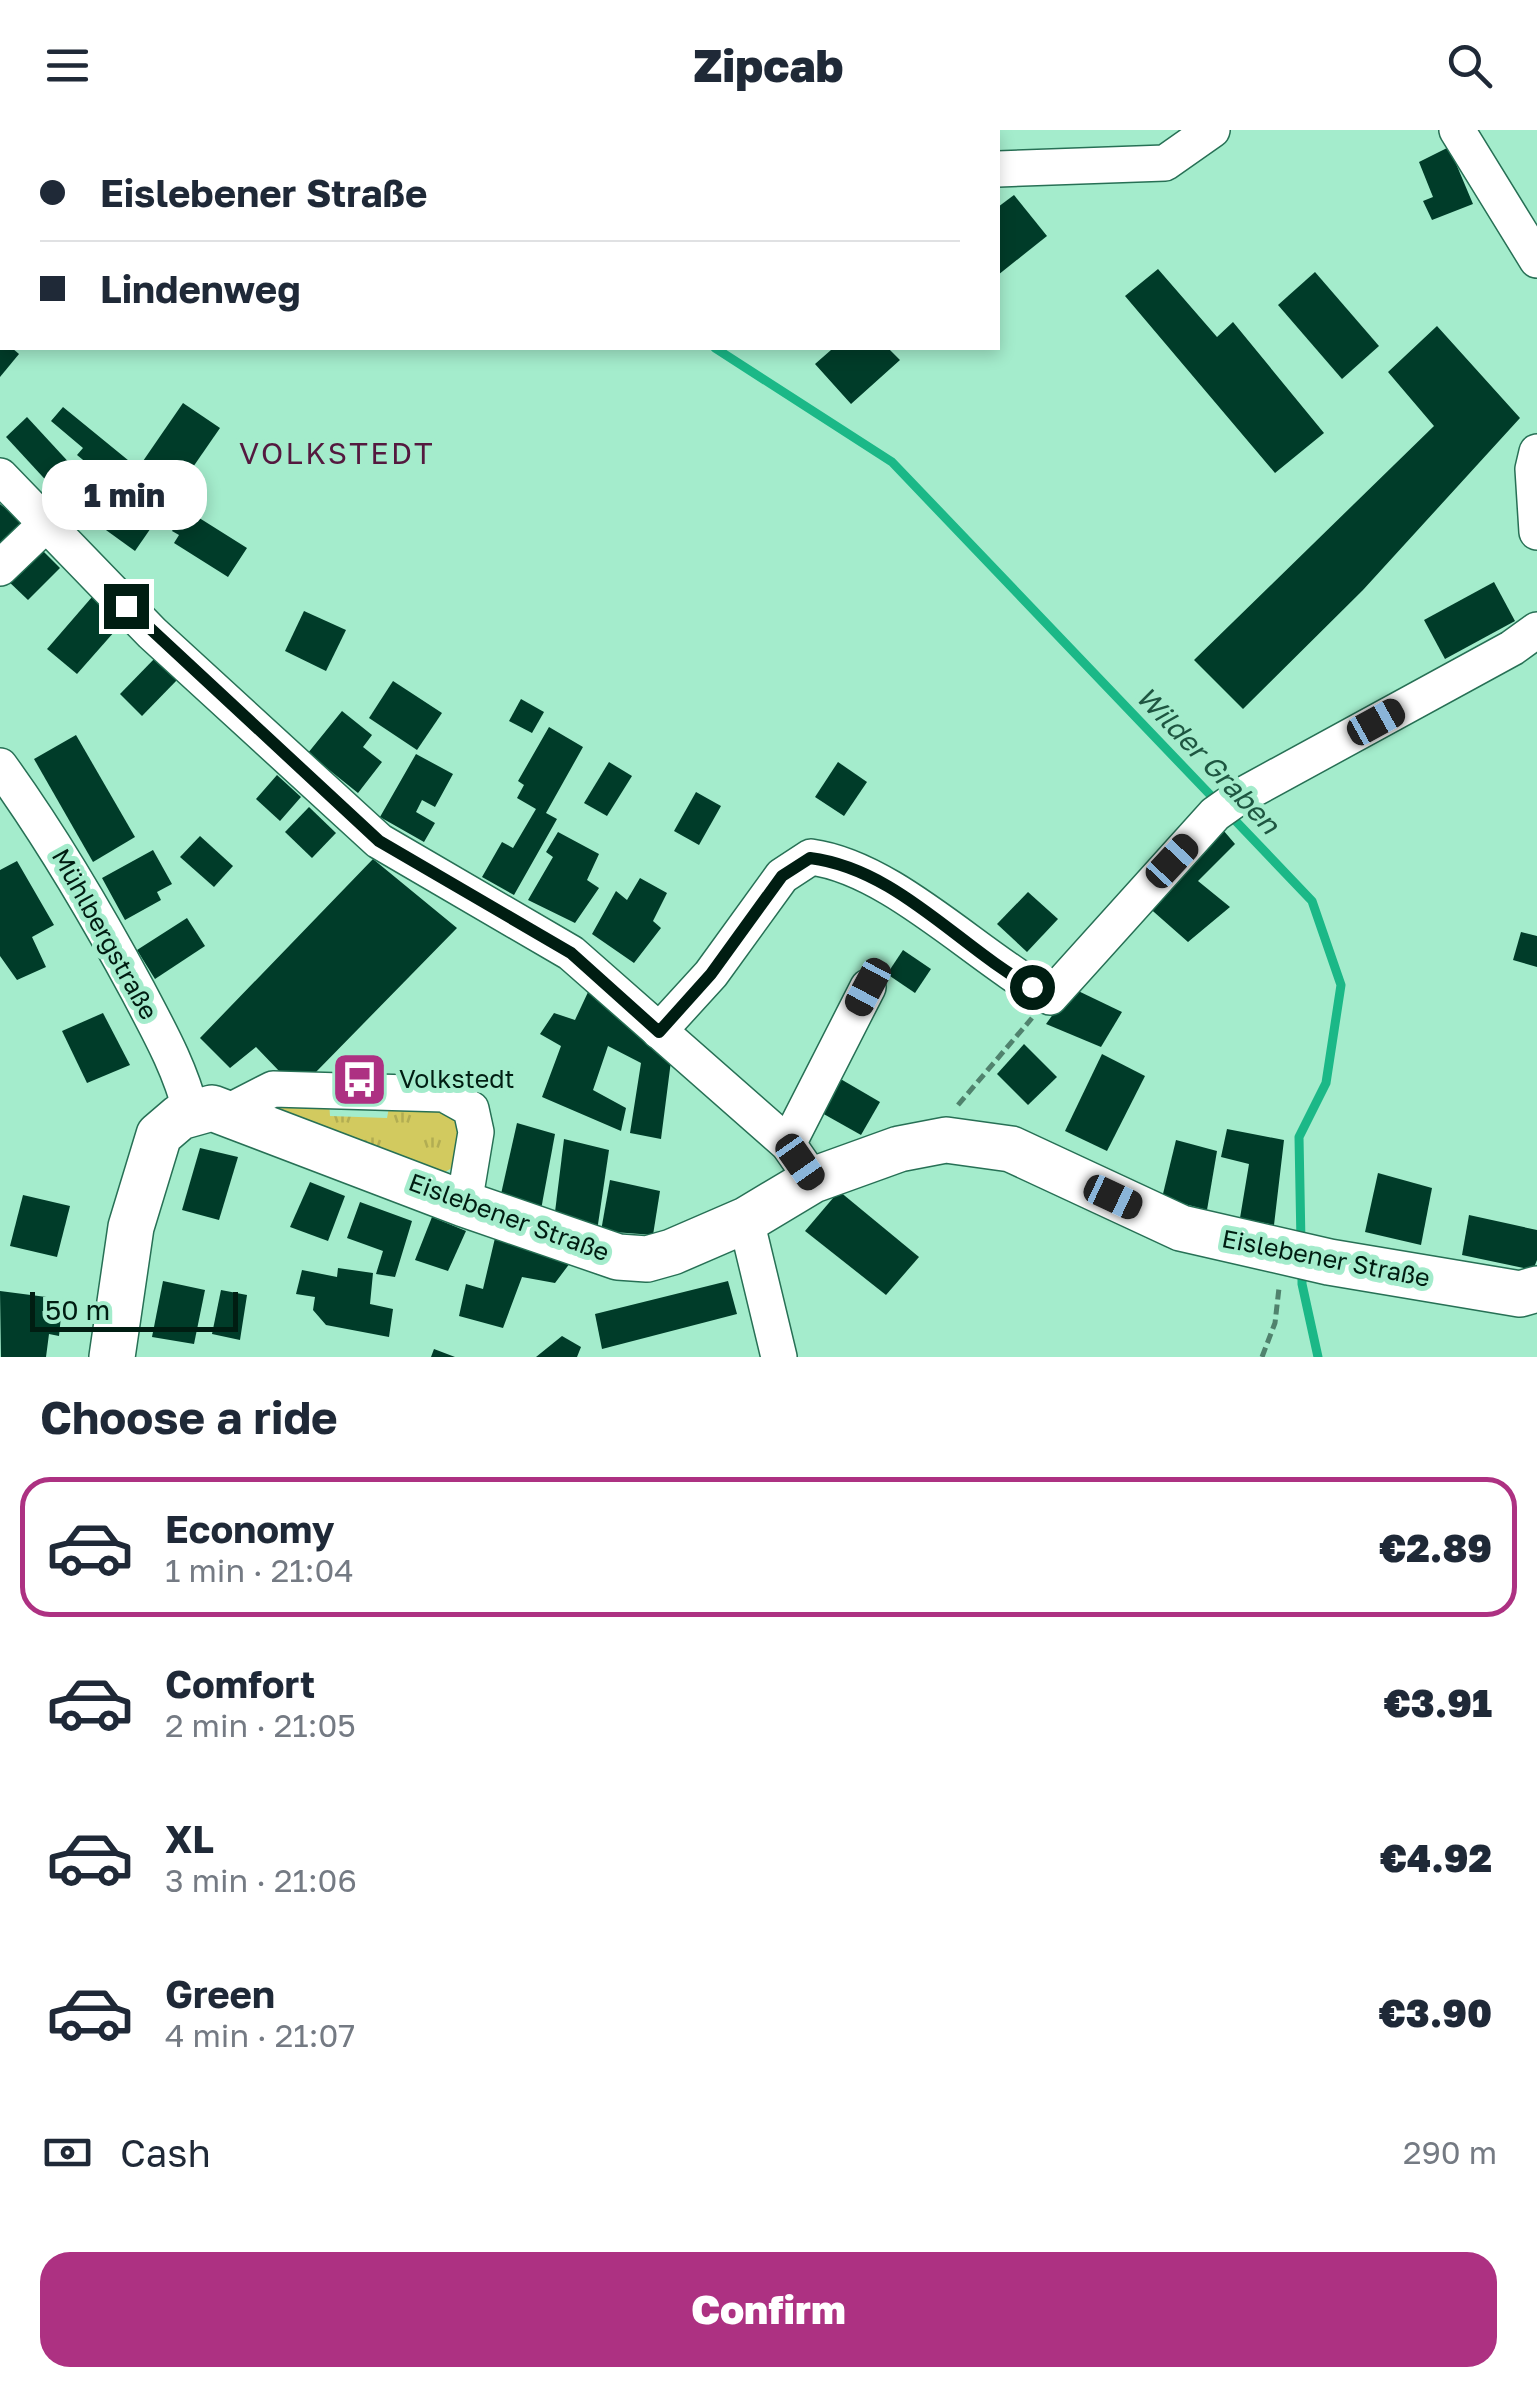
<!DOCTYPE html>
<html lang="en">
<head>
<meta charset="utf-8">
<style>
  :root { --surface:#fff; --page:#f2f2f3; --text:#1f2937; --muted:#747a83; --line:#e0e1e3; --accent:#ad3182 }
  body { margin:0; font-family:"Golos Text",sans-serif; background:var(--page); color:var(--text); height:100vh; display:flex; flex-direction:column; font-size:38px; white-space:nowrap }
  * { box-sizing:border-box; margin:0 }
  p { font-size:32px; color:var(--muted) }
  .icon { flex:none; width:55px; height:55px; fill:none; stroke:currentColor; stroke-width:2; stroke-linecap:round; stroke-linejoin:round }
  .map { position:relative; height:1227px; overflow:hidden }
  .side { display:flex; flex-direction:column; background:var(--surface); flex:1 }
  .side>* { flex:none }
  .banner { position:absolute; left:0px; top:0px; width:1000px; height:220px; box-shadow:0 5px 15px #0003; display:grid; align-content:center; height:220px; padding:0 40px; background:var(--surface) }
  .scale { position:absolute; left:30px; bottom:25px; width:208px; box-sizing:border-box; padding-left:10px; border:5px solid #001d12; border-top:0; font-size:28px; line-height:35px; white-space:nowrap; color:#001d12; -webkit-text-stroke:8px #a4eccc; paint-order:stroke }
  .end { position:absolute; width:45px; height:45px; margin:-22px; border:12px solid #001d12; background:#fff; box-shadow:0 0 0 5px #fff }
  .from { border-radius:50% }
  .bubble { position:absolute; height:70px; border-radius:30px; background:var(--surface); box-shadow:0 5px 15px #0003; font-size:32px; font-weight:800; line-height:70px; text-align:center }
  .car { position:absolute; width:30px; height:60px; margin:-30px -15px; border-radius:12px; box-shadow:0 0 8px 2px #0007; background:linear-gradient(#222 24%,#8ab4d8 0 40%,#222 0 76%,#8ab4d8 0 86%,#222 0) }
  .banner b { display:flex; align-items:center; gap:35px; height:95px; font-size:38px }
  .banner b+b { border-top:2px solid var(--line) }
  .banner i { width:25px; height:25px; background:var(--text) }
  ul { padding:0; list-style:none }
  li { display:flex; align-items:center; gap:30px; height:140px; margin:0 20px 15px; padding:0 20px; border:5px solid transparent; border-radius:30px }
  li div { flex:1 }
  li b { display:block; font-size:38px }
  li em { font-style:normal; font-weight:800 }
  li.active { border-color:var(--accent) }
  li>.icon { width:90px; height:90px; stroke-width:1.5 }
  h2 { padding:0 40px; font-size:45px; line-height:120px }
  .pay { display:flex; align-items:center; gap:25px; height:110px; padding:0 40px; font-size:38px }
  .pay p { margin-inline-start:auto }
  .action { display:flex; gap:20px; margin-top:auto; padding:20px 40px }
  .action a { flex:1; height:115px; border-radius:30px; background:var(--accent); color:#fff; font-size:40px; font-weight:800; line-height:115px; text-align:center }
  header { display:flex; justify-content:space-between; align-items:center; height:130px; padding:0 40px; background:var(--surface); font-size:45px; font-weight:800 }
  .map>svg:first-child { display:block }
  .grass { fill:url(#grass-tufts) }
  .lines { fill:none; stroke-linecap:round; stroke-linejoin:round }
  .stream { stroke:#1bb887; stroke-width:9 }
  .building { fill:#003c29 }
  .minor-casing { stroke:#277055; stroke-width:38 }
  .major-casing { stroke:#277055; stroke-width:48 }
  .path { stroke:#50826d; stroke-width:5; stroke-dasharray:10 5; stroke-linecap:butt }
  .minor { stroke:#fff; stroke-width:35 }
  .major { stroke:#fff; stroke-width:45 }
  .route { stroke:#001d12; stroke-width:12 }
  .labels { text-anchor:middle; stroke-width:10; stroke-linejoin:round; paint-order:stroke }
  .street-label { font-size:25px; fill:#001d12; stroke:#a4eccc }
  .poi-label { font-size:25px; fill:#001d12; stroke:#a4eccc; text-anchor:start }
  .water-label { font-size:28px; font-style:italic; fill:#1e5641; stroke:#a4eccc }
  .quarter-label { font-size:30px; letter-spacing:2.5px; fill:#54193f; stroke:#a4eccc }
</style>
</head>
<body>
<header><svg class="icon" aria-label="menu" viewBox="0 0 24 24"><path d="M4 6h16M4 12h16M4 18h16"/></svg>Zipcab<svg class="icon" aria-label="search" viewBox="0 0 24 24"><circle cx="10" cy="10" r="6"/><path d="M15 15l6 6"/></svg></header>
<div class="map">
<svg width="1537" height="1227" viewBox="0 0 1537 1227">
  <defs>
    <pattern id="grass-tufts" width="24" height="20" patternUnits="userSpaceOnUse" patternTransform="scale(2.5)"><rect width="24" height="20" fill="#d2ca5f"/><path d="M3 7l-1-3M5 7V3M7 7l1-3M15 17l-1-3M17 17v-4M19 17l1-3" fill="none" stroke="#b2ad52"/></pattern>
  </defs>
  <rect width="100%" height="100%" fill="#a4eccc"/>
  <!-- grass -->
  <polygon class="grass" points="329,971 330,986 387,988 390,972 450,983 463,1002 452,1038 434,1048 263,978"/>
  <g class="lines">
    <!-- stream -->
    <g class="stream">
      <polyline points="341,0 345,2"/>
      <polyline points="715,218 892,332 1218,673"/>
      <polyline points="1229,684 1312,771 1341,855 1326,953 1299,1007 1301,1113"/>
      <polyline points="1302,1138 1302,1154 1318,1227"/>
    </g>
  </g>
  <!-- building -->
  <g class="building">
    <polygon points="1449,17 1473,74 1432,90 1423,71 1433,67 1419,32"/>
    <polygon points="1014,65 1047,106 998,145 998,77"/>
    <polygon points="1158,139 1217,207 1233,192 1324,303 1275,343 1125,166"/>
    <polygon points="1315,142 1379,216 1342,249 1278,175"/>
    <polygon points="1437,196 1520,288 1363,460 1243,579 1194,530 1434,296 1388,242"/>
    <polygon points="0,218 12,218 19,224 0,247"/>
    <polygon points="828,218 888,218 900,230 851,274 815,234 831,220"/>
    <polygon points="183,273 220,298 135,421 99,395"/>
    <polygon points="63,277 134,335 116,357 77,325 83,318 51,291"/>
    <polygon points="27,287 98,364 77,384 6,307"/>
    <polygon points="0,374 24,393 0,422"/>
    <polygon points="185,379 247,418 228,447 174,413 179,405 172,401"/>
    <polygon points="38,416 60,438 28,470 5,448"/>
    <polygon points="1494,452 1515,491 1445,529 1424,490"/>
    <polygon points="92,467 122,493 77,544 47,519"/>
    <polygon points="304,481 346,500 326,541 285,521"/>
    <polygon points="156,527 178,549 142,586 120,564"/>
    <polygon points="393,551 442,583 417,620 369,588"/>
    <polygon points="521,569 544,582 532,603 509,591"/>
    <polygon points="342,581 372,605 363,617 382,632 358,663 308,623"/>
    <polygon points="549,597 583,617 546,683 557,689 514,765 482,747 502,712 513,718 536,679 517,668 524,655 518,651"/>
    <polygon points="76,605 135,707 93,732 34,629"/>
    <polygon points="416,624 453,644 435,677 422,670 416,682 435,693 424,712 380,687"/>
    <polygon points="609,632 632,646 607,686 584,673"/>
    <polygon points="838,632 867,652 844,686 815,667"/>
    <polygon points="277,645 301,667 280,691 256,669"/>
    <polygon points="696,662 721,676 699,715 674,701"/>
    <polygon points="309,677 336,703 312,728 285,702"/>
    <polygon points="1218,694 1235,714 1198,751 1230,777 1188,812 1146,775"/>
    <polygon points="558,702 599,724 587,750 599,758 575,793 528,770 553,727 546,722"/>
    <polygon points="200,706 233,736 214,757 180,727"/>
    <polygon points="153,720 172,754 157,762 161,770 125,790 102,748"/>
    <polygon points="373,729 457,798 315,943 281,943 256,917 230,938 200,908"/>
    <polygon points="17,731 54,795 32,807 46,837 17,850 0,826 0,740"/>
    <polygon points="640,748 667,763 653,791 661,798 634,833 592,804 616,761 627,770"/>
    <polygon points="1028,762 1058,789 1027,822 997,794"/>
    <polygon points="187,788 205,816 155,849 137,820"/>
    <polygon points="1521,802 1537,806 1537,837 1513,830"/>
    <polygon points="903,820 931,839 915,863 887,844"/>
    <polygon points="1072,858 1122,882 1101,917 1046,894"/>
    <polygon points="589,860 671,931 661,1009 630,1003 641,933 608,916 593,960 626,978 621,1001 542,967 561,916 540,904 554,883 575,890"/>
    <polygon points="103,883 130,935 87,953 62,901"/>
    <polygon points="1024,914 1057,947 1028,975 997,944"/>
    <polygon points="1102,924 1145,946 1107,1021 1065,1001"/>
    <polygon points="832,944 880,972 861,1005 813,978"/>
    <polygon points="517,993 555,1004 540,1085 499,1073"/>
    <polygon points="1227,999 1284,1010 1274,1095 1240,1088 1249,1034 1221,1027"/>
    <polygon points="564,1009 609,1020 597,1101 554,1090"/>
    <polygon points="1176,1010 1217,1021 1207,1080 1162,1068"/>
    <polygon points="200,1018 238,1027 219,1090 182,1080"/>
    <polygon points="1378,1043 1432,1058 1421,1115 1365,1102"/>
    <polygon points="610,1050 660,1061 653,1105 601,1101"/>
    <polygon points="310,1052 345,1066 328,1111 290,1097"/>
    <polygon points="839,1061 919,1127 886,1165 805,1101"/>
    <polygon points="23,1065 70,1076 57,1127 10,1116"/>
    <polygon points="360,1072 412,1091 395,1147 376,1144 383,1121 347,1108"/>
    <polygon points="1469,1085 1537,1100 1537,1130 1533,1140 1462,1125"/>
    <polygon points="432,1087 466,1101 448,1141 415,1130"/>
    <polygon points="495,1108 573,1129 555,1153 522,1147 503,1198 459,1186 466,1154 483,1159"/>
    <polygon points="338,1138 373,1143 370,1174 393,1179 389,1207 326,1195 313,1180 315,1167 296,1164 302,1140 337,1147"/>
    <polygon points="163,1151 205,1160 194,1214 152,1207"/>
    <polygon points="728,1151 737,1184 602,1219 595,1184"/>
    <polygon points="221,1160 247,1165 240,1210 212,1204"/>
    <polygon points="0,1161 54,1168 52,1185 61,1186 59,1206 49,1204 46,1227 1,1227"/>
    <polygon points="562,1206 581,1217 577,1227 536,1227"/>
    <polygon points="434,1219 455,1227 431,1227"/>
  </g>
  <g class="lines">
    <defs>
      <g id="minor">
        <polyline points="737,0 739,2"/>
        <polyline points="1457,0 1537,130"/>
        <polyline points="998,39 1165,33 1212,0"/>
        <polyline points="1537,322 1533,339 1537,402"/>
        <polyline points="0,346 152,503 379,711 571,823 788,1014 813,1050"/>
        <polyline points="0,438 46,394"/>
        <path d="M0 636C52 708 96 783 138 861 159 901 180 938 191 982"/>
        <path d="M659 901 711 844 782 746 811 727C892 738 977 827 1050 867L1215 684 1239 667 1512 518 1537 500"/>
        <polyline points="226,983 273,959 444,964 471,979 476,1002 464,1074"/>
        <polyline points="788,1014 868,857"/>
        <polyline points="746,1090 779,1227"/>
      </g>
      <polyline id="major" points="112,1227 131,1097 159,1005 180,987 212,978 464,1074 618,1127 647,1129 672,1122 746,1090 813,1050 899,1019 946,1010 1011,1019 1181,1098 1329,1132 1520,1164 1537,1159"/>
    </defs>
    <!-- minor casing -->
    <use href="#minor" class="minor-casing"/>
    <!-- major casing -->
    <use href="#major" class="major-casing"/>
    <!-- path -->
    <g class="path">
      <polyline points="958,975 1032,888"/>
      <polyline points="1262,1227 1275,1193 1279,1158"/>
    </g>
    <!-- minor -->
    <use href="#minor" class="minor"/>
    <!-- major -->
    <use href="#major" class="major"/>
  </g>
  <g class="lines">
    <!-- route -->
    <path class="route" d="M126 476 379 711 571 823 659 902 711 844 782 746 810 728C897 739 959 817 1032 857"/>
  </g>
  <!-- icons -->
  <defs>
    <symbol id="bus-square" viewBox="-11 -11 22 22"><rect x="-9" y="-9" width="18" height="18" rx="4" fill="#ad3182" stroke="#a4eccc"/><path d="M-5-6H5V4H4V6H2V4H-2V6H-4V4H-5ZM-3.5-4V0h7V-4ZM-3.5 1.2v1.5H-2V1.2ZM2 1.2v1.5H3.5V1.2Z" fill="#fff"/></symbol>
  </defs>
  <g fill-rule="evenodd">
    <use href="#bus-square" x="328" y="918" width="63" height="63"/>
  </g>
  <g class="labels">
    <!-- street labels -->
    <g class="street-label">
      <text transform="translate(105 804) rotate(61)" y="9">Mühlbergstraße</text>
      <text transform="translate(509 1087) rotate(20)" y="9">Eislebener Straße</text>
      <text transform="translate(1326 1128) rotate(11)" y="9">Eislebener Straße</text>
    </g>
    <!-- poi labels -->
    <g class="poi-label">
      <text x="399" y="958">Volkstedt</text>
    </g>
    <!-- water labels -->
    <g class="water-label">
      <text transform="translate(1208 630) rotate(46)" y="10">Wilder Graben</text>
    </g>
    <!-- quarter labels -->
    <g class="quarter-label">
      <text x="337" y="334">VOLKSTEDT</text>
    </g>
  </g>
</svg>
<div class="scale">50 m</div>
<i class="end from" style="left:1032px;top:857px"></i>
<i class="end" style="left:126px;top:476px"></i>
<div class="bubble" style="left:42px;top:330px;width:165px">1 min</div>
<i class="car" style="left:1376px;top:592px;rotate:61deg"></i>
<i class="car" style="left:1172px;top:731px;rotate:43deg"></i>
<i class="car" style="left:868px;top:857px;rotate:208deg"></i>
<i class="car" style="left:800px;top:1032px;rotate:145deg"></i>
<i class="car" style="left:1113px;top:1067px;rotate:115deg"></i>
<div class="banner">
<b><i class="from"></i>Eislebener Straße</b>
<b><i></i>Lindenweg</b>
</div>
</div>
<section class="side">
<h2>Choose a ride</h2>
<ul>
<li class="active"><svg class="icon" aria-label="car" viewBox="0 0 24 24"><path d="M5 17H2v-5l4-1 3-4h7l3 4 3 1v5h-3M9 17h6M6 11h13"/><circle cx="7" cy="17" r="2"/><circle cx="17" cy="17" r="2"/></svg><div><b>Economy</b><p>1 min · 21:04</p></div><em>€2.89</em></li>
<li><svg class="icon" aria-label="car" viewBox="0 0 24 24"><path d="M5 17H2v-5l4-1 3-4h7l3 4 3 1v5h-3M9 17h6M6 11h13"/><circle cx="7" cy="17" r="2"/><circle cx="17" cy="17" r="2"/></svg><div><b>Comfort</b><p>2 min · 21:05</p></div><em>€3.91</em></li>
<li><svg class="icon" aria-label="car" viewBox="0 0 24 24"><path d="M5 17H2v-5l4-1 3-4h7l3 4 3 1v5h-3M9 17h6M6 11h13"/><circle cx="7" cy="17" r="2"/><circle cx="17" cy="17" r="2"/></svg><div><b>XL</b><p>3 min · 21:06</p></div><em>€4.92</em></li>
<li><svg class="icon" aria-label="car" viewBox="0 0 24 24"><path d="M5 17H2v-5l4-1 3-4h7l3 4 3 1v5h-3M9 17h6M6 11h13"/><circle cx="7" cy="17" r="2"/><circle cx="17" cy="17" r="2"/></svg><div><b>Green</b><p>4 min · 21:07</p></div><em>€3.90</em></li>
</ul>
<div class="pay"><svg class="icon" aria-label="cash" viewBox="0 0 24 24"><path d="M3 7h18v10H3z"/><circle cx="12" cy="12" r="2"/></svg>Cash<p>290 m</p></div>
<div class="action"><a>Confirm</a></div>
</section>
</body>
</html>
